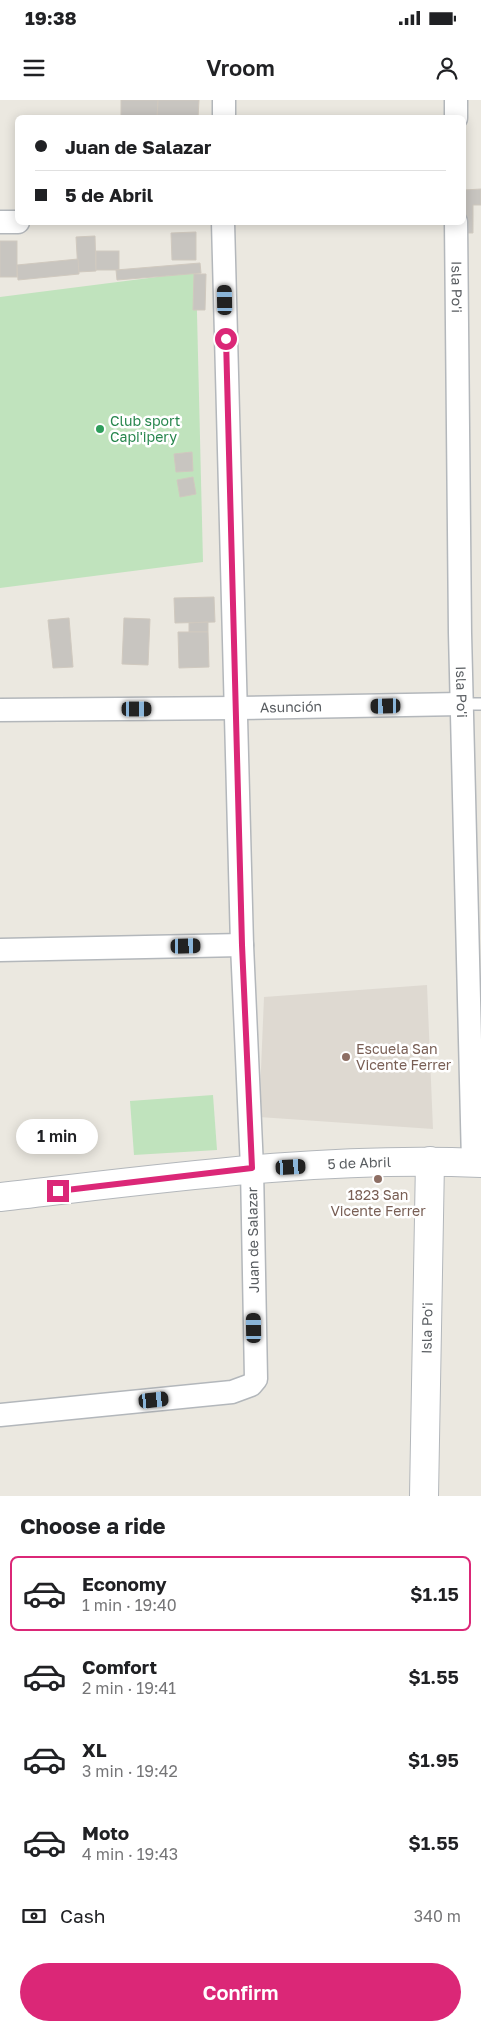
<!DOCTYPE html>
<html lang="en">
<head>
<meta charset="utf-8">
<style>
  :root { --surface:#fff; --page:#f6f6f6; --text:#202124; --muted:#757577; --line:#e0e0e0; --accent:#db2777 }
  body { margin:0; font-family:"Golos Text",sans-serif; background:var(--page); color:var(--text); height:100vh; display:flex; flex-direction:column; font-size:19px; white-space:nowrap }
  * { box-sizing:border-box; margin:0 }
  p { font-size:16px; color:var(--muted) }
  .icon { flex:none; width:28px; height:28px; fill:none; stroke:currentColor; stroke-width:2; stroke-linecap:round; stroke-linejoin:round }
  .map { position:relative; height:1396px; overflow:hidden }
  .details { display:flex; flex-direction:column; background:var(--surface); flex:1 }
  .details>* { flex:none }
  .banner { position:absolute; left:15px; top:15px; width:451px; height:110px; border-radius:8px; box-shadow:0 2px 12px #0003; display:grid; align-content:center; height:110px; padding:0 20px; background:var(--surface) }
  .end { position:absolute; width:22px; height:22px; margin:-11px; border:6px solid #db2777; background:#fff; box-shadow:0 0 0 2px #fff }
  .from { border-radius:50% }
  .bubble { position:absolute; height:35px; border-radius:18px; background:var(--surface); box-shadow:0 2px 12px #0003; font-size:16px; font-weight:600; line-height:35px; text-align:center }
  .car { position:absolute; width:15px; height:30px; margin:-15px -8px; border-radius:6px; box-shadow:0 0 4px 1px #0007; background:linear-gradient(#222 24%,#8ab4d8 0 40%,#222 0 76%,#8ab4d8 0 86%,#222 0) }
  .banner b { display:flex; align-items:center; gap:18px; height:48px; font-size:19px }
  .banner b+b { border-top:1px solid var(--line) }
  .banner i { width:12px; height:12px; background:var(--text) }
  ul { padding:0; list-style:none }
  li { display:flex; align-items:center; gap:15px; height:75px; margin:0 10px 8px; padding:0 10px; border:2px solid transparent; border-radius:8px }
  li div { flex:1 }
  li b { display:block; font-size:19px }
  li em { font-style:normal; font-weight:600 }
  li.current { border-color:var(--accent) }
  li>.icon { width:45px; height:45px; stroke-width:1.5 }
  h2 { padding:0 20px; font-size:22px; line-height:60px }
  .pay { display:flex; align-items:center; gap:12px; height:55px; padding:0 20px; font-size:19px }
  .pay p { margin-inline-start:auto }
  .button { display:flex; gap:10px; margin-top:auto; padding:10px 20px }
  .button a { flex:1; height:58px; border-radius:30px; background:var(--accent); color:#fff; font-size:20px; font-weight:600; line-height:58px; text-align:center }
  .status { display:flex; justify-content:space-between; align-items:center; height:35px; padding:0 25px; background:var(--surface); direction:ltr }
  .status svg { height:14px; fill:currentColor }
  header { display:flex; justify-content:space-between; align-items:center; height:65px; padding:0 20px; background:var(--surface); font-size:22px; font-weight:600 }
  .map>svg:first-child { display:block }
  .education { fill:#ded9d1 }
  .green { fill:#c0e3bd }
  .building { fill:#c8c5c0; stroke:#d0c9bf }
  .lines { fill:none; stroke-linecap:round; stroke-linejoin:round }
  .service-casing { stroke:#b3b7bb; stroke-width:14 }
  .minor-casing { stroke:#b3b7bb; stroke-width:25 }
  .tertiary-casing { stroke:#b3b7bb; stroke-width:30 }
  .service { stroke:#fff; stroke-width:11 }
  .minor { stroke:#fff; stroke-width:22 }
  .tertiary { stroke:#fff; stroke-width:28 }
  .route { stroke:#db2777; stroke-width:6 }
  .leisure-dot { fill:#2e9e5b; stroke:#fff; stroke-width:2 }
  .education-dot { fill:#8d6e63; stroke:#fff; stroke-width:2 }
  .labels { text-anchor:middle; stroke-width:5; stroke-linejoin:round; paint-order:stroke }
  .street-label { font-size:14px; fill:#595d61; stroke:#fff }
  .leisure-label { font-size:14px; fill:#27864d; stroke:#fff; text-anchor:start }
  .education-label { font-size:14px; fill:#785e54; stroke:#fff; text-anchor:start }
</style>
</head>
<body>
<div class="status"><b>19:38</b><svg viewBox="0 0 49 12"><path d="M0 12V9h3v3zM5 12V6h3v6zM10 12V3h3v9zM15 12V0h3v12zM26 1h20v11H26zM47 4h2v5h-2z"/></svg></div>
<header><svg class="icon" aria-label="menu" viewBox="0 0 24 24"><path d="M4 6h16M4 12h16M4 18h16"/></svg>Vroom<svg class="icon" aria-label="person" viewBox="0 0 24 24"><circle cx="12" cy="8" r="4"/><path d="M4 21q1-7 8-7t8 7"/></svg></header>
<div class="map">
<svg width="481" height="1396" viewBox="0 0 481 1396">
  <rect width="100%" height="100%" fill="#ebe8e0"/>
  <!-- education -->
  <polygon class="education" points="427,885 433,1029 259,1017 264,897"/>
  <!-- green -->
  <g class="green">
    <polygon points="196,172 203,462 0,488 0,197"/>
    <polygon points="213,995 217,1050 134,1055 130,1001"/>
  </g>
  <!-- building -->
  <g class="building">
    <rect x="121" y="0" width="37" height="17"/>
    <polygon points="158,0 199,0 198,18 157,18"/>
    <polygon points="481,89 481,105 473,105 473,133 459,133 464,122 464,90"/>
    <polygon points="196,132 196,160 172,160 171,133"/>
    <polygon points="95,136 96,171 78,172 76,137"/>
    <rect x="0" y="141" width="17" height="36"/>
    <rect x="96" y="151" width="23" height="19"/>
    <polygon points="78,159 79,174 18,180 17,165"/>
    <polygon points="200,163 201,173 117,180 116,170"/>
    <polygon points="194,174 206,174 205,210 193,210"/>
    <polygon points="192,352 193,371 176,372 174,354"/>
    <polygon points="193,377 196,394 180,397 177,380"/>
    <polygon points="214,497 215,522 175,523 174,498"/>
    <polygon points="69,518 73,567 53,568 48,520"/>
    <polygon points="124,518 150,519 148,565 122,564"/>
    <polygon points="208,522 208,532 189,532 189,523"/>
    <polygon points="178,532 208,532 209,567 179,568"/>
  </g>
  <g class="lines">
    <defs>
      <polyline id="service" points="461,604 481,604"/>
      <g id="minor">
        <polyline points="224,18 224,0"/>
        <polyline points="456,18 456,0"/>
        <polyline points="0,122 18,122"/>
        <path id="s1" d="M456 122 460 533 473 1062"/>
        <path id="s2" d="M0 610 236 608 461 604"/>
        <polyline points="0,850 242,845"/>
        <polyline points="0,1315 232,1292 251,1285 256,1279 252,1068 242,845 223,122"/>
      </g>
      <g id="tertiary">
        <path id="s3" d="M0 1097C160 1079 320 1056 481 1063"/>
        <path id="s4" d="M424 1396 430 1061"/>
      </g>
    </defs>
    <!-- service casing -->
    <use href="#service" class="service-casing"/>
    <!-- minor casing -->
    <use href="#minor" class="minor-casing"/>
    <!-- tertiary casing -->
    <use href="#tertiary" class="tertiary-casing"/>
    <!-- service -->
    <use href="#service" class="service"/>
    <!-- minor -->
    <use href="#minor" class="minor"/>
    <!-- tertiary -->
    <use href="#tertiary" class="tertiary"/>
  </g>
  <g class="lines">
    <!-- route -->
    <polyline class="route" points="58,1091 252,1068 242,845 226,239"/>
  </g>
  <!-- markers -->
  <circle class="leisure-dot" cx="100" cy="329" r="5"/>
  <g class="education-dot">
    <circle cx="346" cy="957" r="5"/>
    <circle cx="378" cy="1079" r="5"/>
  </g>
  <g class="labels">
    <!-- street labels -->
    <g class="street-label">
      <text dy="5" stroke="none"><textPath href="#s1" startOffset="65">Isla Po'i</textPath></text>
      <text dy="5" stroke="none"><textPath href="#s1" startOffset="470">Isla Po'i</textPath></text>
      <text dy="5" stroke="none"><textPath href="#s2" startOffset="291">Asunción</textPath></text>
      <text dy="5" stroke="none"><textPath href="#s3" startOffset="361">5 de Abril</textPath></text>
      <text transform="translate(253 1140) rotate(-91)" y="5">Juan de Salazar</text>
      <text dy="5" stroke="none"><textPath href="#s4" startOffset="168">Isla Po'i</textPath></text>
    </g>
    <!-- leisure labels -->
    <g class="leisure-label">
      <text x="110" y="326">Club sport<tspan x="110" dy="16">Capi'ipery</tspan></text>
    </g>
    <!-- education labels -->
    <g class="education-label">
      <text x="356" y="954">Escuela San<tspan x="356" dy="16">Vicente Ferrer</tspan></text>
      <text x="378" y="1100" text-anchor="middle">1823 San<tspan x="378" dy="16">Vicente Ferrer</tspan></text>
    </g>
  </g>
</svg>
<i class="end from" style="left:226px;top:239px"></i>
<i class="end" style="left:58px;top:1091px"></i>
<div class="bubble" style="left:16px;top:1019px;width:82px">1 min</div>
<i class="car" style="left:225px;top:200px;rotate:359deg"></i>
<i class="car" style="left:386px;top:606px;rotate:269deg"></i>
<i class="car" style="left:137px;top:609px;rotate:90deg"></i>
<i class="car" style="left:186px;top:846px;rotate:89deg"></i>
<i class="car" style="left:291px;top:1067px;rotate:87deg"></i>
<i class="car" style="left:254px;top:1228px;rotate:359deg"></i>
<i class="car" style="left:154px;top:1300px;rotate:84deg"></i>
<div class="banner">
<b><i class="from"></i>Juan de Salazar</b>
<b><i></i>5 de Abril</b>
</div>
</div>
<section class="details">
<h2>Choose a ride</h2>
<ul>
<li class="current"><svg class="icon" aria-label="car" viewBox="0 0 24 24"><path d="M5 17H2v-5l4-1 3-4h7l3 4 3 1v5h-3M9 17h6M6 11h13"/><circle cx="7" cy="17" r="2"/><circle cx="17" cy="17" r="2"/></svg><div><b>Economy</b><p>1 min · 19:40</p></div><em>$1.15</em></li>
<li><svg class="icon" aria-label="car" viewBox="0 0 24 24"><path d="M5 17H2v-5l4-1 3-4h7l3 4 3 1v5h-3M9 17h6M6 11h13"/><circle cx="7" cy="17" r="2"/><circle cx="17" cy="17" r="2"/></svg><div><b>Comfort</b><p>2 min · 19:41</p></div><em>$1.55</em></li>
<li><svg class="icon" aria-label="car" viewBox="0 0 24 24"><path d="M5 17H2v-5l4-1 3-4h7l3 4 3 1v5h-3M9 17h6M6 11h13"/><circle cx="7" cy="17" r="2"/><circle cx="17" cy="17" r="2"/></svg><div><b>XL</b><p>3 min · 19:42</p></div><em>$1.95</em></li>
<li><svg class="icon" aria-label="car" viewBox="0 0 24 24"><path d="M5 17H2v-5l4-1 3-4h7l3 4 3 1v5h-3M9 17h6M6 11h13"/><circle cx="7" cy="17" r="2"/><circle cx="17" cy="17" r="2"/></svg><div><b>Moto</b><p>4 min · 19:43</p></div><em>$1.55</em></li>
</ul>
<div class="pay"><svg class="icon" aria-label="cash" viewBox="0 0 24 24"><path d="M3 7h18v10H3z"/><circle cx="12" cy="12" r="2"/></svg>Cash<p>340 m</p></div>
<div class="button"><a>Confirm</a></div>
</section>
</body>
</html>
